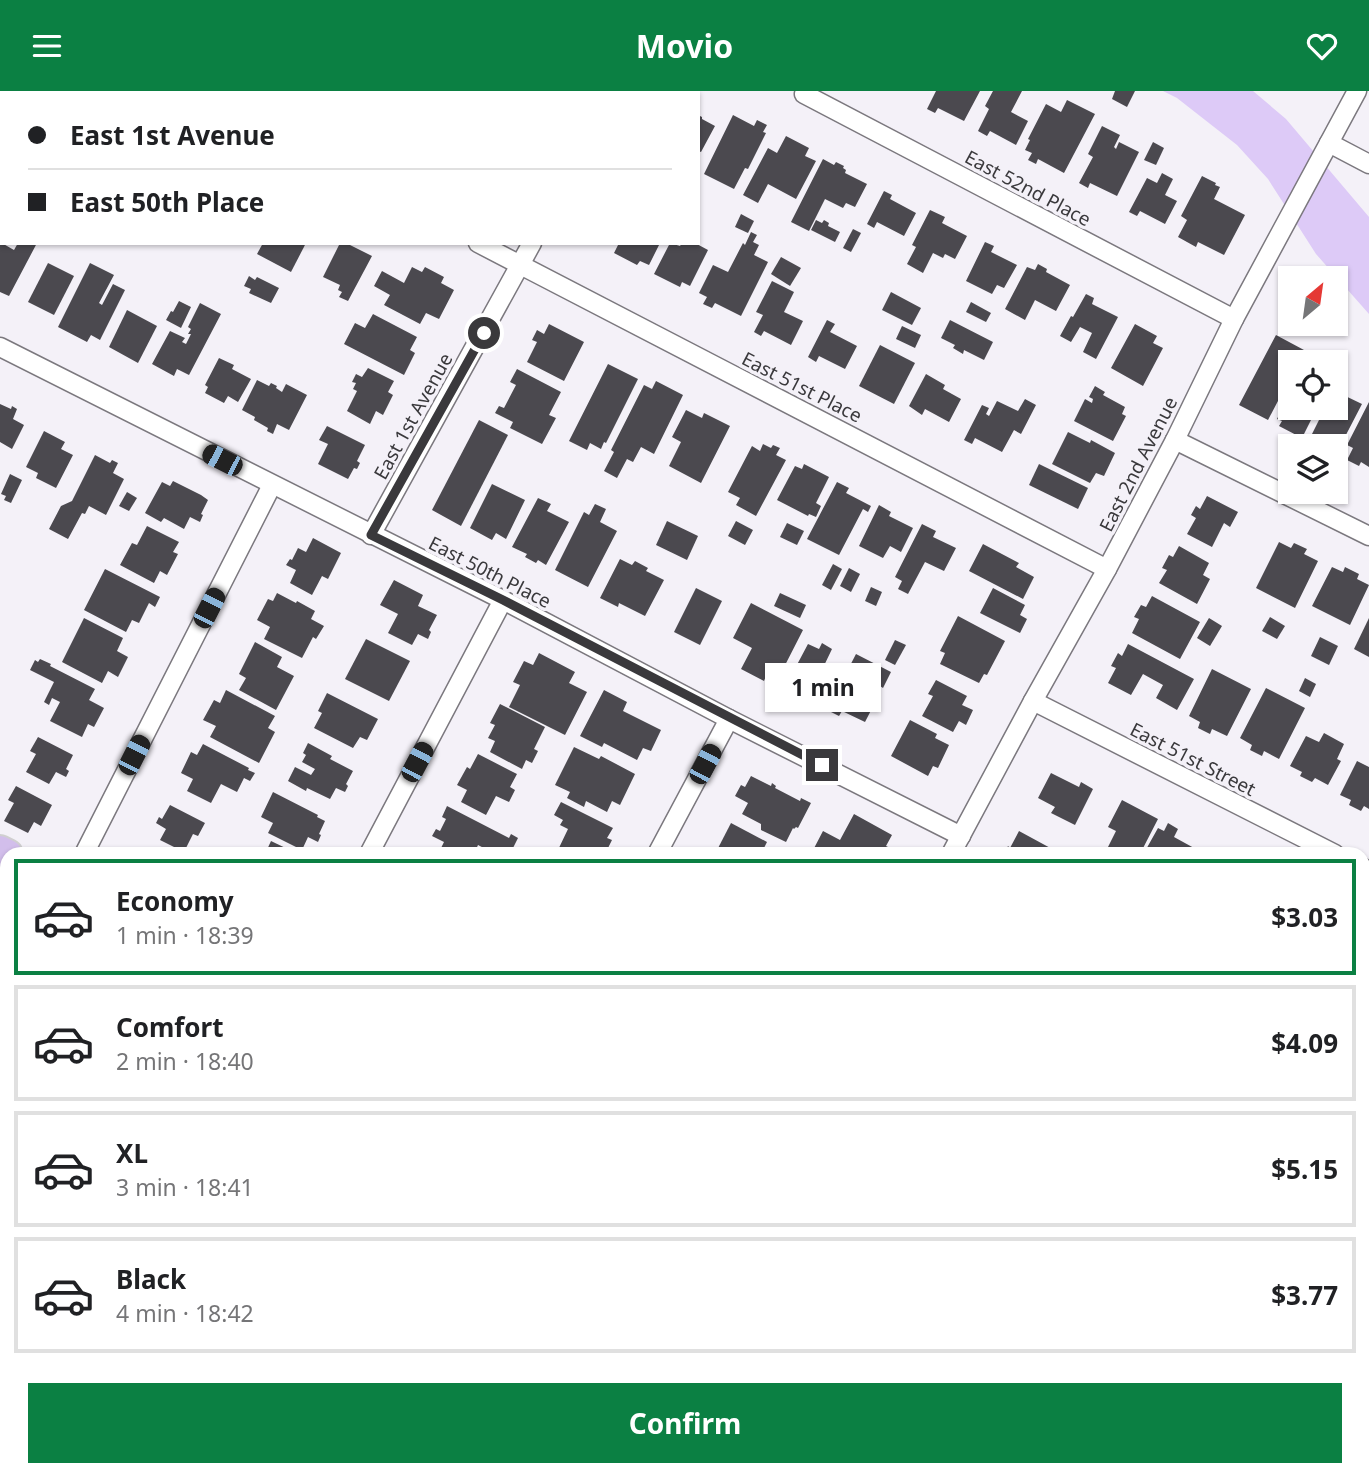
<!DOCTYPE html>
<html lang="en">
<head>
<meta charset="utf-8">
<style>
  :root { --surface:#fff; --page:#f2f2f2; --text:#202124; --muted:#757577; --line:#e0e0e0; --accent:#0b8043 }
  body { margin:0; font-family:"Noto Sans",sans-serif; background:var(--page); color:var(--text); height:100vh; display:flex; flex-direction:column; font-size:26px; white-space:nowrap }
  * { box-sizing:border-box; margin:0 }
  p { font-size:23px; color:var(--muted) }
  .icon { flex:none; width:38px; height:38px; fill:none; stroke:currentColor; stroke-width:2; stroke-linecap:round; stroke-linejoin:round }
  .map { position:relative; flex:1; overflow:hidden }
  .details { position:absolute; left:0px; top:756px; width:1370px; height:630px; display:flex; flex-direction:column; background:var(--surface); border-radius:21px 21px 0 0; box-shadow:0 2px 5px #0004 }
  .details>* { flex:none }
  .banner { position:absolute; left:0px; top:0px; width:700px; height:154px; box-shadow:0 2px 5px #0004; display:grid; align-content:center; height:154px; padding:0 28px; background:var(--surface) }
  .needle { width:46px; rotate:29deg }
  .controls { position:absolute; left:1278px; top:175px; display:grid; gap:14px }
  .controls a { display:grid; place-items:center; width:70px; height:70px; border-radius:0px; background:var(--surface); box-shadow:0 2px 5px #0004; font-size:35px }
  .end { position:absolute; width:32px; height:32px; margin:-16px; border:9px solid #3a393c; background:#fff; box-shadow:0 0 0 4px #fff }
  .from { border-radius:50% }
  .bubble { position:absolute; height:49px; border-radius:0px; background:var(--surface); box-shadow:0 2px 5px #0004; font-size:23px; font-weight:700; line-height:49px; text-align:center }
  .car { position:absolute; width:21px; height:42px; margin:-21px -10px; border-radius:9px; box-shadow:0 0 5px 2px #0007; background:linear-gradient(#222 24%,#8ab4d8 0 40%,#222 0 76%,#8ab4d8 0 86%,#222 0) }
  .banner b { display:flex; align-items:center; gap:24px; height:66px; font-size:26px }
  .banner b+b { border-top:2px solid var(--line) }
  .banner i { width:18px; height:18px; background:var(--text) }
  ul { padding:12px 0 0; list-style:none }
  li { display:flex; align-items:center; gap:21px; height:116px; margin:0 14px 10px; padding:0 14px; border:4px solid var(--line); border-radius:0px }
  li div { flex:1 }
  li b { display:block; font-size:26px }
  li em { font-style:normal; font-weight:700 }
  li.active { border-color:var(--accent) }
  li>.icon { width:63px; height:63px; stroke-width:1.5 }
  .button { display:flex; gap:14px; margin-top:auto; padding:14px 28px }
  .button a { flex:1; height:80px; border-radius:0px; background:var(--accent); color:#fff; font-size:28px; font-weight:700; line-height:80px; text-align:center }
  header { display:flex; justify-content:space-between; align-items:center; height:91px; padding:0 28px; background:var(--accent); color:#fff; font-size:32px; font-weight:700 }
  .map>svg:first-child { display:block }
  .built { fill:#ebe6f4 }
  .water { fill:#ddcaf7 }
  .building { fill:#4b494f }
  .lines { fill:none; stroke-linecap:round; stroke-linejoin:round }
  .minor-casing { stroke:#7b787e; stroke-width:21 }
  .primary-casing { stroke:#d0cfd0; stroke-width:32 }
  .minor { stroke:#fff; stroke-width:18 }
  .primary { stroke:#d2beeb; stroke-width:28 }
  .route { stroke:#3a393c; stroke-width:9 }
  .labels { text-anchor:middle; stroke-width:7; stroke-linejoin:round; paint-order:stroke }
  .street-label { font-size:19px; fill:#3a393c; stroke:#f4f1f8 }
</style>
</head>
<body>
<header><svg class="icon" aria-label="menu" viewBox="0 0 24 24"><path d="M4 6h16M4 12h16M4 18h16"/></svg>Movio<svg class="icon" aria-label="heart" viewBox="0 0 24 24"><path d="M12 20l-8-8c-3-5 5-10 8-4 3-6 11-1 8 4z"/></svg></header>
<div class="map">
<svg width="1369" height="1386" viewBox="0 0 1369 1386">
  <rect width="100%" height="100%" fill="#f4f1f8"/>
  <!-- built -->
  <polygon class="built" points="119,1379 423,1379 436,1386 115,1386"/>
  <!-- water -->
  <polygon class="water" points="1163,0 1253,0 1286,28 1369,126 1369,223 1316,163 1268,88 1237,54 1177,7"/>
  <!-- building -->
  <g class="building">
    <polygon points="936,0 980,0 964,30 938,17 935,22 927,18"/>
    <polygon points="993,0 1022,0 1011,21 1028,30 1016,54 990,40 987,45 978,40 989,18 985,15"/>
    <polygon points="1115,0 1135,0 1127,16 1112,8"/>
    <polygon points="1067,9 1095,23 1064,82 1038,68 1036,73 1028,69 1032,62 1025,59 1030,49 1028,48 1046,13 1061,21"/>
    <polygon points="698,24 702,26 702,28 715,35 701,61 698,60"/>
    <polygon points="733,24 754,35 757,29 767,34 763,41 766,42 748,78 745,77 734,98 704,83"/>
    <polygon points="1102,35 1120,44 1114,56 1116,58 1119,51 1139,61 1117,105 1090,92 1088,97 1079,92 1093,66 1088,63"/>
    <polygon points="786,45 809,57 805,65 816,70 796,108 768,93 758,112 743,104 768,57 777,62"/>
    <polygon points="1153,51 1164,57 1156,74 1144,69"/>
    <polygon points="823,68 834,74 836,71 844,75 843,77 846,79 845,82 867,93 855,116 846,112 843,117 825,108 809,140 791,131"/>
    <polygon points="1162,82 1173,88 1165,104 1177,110 1165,133 1140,120 1137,125 1129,121 1147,87 1157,92"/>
    <polygon points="1202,85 1216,92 1215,94 1220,96 1214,108 1245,124 1224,164 1198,151 1196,156 1178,146 1187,129 1181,125"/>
    <polygon points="884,100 892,104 890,108 916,122 904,145 877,131 874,137 867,133"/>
    <polygon points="930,119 945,126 942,132 967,145 955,168 945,163 943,167 933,162 923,182 907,173 916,156 912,154"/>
    <polygon points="741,123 754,130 748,142 735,136"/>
    <polygon points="816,129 822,132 824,129 829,132 828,135 840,141 835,151 811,139"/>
    <polygon points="853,138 861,142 851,161 843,157"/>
    <polygon points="751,141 757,144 753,151 759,154 754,164 768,171 741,225 715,212 712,217 703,213 707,206 699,202 713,174 728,181 743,152 745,154"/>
    <polygon points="0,151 14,159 18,152 37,152 9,205 0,201"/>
    <polygon points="985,151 994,155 991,161 1017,174 1004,197 997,194 992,203 966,190"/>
    <polygon points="263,152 306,152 291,181 257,163"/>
    <polygon points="340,152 351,152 350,154 372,165 348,210 339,206 342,201 338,199 340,194 323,186"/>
    <polygon points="619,152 660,152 649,174 640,170 637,174 614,162"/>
    <polygon points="670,152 680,155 682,152 695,152 708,159 690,195 682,191 680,196 654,183"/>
    <polygon points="781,166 801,177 790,195 771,183"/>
    <polygon points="48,172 74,185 54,224 28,211"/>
    <polygon points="90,172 114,184 99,212 102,214 113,193 125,199 100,249 91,244 87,251 58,236"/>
    <polygon points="1038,173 1047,178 1046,181 1070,194 1056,220 1035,209 1025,229 1005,218 1027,176 1035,179"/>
    <polygon points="412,176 422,181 425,176 444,186 441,192 454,199 439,228 426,222 420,233 384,214 390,204 374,195 382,180 404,192"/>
    <polygon points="249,185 255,189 257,186 279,197 271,212 249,202 251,198 244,195"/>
    <polygon points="772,190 794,201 784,221 803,230 791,254 764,240 761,245 754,241 763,224 756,221"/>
    <polygon points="891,201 921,217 912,234 882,219"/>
    <polygon points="1086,203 1094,207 1092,213 1118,226 1096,268 1083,261 1092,242 1080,236 1071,251 1060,245 1071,225 1073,226"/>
    <polygon points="179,210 191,216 181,237 166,229 171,220 173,221"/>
    <polygon points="971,211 991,222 986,231 966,221"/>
    <polygon points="200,212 221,223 189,284 177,278 174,285 152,273 170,240 185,247 182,251 186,253 191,243 188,243 191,238 188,236"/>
    <polygon points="127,219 157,235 138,272 109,256"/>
    <polygon points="373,223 417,246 410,259 415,262 404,284 344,253 355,232 365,237"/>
    <polygon points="827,229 835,233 830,241 857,255 845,278 819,265 816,271 808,266"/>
    <polygon points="950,229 993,251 984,269 964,259 963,263 953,257 955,254 941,247"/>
    <polygon points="549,233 584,251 564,290 527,271 537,251 532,249 537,239 544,243"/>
    <polygon points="1135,233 1157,245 1153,252 1163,257 1143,295 1111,277"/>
    <polygon points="902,235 921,244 915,257 896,248"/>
    <polygon points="1276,244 1304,259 1298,271 1290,271 1290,287 1268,329 1239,314"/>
    <polygon points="880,254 915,272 894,313 859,295"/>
    <polygon points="219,267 234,274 232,278 251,288 238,311 228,305 224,312 205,302 208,296 205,294"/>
    <polygon points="608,273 638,288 606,352 604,351 601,358 590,352 587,359 569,350"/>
    <polygon points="368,277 394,290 388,301 393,304 383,324 376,320 370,333 347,320 357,300 353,298 356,292 352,291 356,283 362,286"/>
    <polygon points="517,278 561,301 549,324 556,327 542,353 510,337 513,331 495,322 499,315 504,317 516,294 510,291"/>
    <polygon points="926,283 945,294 943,298 961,308 949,331 925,318 922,324 909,315"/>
    <polygon points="257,289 269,295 271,292 277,295 276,297 282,301 286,293 307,304 289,339 277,333 273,343 267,340 268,337 254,329 255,326 242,319"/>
    <polygon points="656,290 683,304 654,363 641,356 633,371 627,368 617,387 604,380 614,361 611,359 644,294 652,298"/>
    <polygon points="1095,295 1105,301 1103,304 1125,316 1122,323 1126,325 1113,350 1074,330 1085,308 1092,312 1093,308 1089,306"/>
    <polygon points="1335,300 1362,313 1335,365 1335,355 1319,355 1313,352 1315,347 1311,345 1325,317 1335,317"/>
    <polygon points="1290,302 1290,317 1317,317 1302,347 1279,335 1282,330 1277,328"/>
    <polygon points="1025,308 1036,314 1021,343 1014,339 1002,361 975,347 972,353 964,349 982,314 989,317 986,323 989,325 997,310 1018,320"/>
    <polygon points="1369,311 1369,376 1361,371 1359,375 1347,369 1353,357 1347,354"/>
    <polygon points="0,313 11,318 12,315 17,318 13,328 24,334 12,358 0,351"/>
    <polygon points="686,319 702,327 704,322 730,335 701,392 669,375 681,351 672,346"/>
    <polygon points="479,329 508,344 461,435 432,419"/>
    <polygon points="327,335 365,354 357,370 360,372 357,378 354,377 348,388 318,373 328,353 319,349"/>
    <polygon points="44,340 65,351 61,358 73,364 56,397 36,387 38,382 26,376"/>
    <polygon points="1068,341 1090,352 1091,349 1115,362 1104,385 1096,382 1090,392 1052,373"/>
    <polygon points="763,353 771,357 773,354 780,357 776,364 786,369 756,425 736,414 740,407 728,401 752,355 760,360"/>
    <polygon points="95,364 110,372 112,369 118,372 113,382 124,388 106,424 89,415 85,423 82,422 68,448 49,438 61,415 72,410"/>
    <polygon points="804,373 829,386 816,412 821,415 816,426 809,423 808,425 777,409 795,375 802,378"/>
    <polygon points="1039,373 1088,397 1078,418 1029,394"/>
    <polygon points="10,383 22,389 11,412 4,409 6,405 1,403"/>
    <polygon points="173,390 201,404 208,409 201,423 203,424 200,431 190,426 184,438 164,427 161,431 145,422 162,391 170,395"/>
    <polygon points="837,391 849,397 846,402 871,415 868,421 863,418 839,464 807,448"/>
    <polygon points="492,393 525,409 506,448 496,442 492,449 470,437"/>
    <polygon points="127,401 137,407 129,420 119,415"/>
    <polygon points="1207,405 1238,421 1230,436 1224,432 1212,456 1187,443 1196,427 1191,424 1196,415 1200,418"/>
    <polygon points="538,407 551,413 547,420 569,431 546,474 538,469 536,472 525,466 527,463 512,456"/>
    <polygon points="595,413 606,418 600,431 617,440 588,496 555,479 584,421 589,424"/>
    <polygon points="879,414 891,421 889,425 913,437 901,461 890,455 883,467 859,455"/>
    <polygon points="667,430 698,445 687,469 656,454"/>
    <polygon points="736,430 753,439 745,454 728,445"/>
    <polygon points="787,432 804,440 797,454 780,446"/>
    <polygon points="922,433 936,440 933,446 956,457 944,480 925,471 908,503 898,498 902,490 895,486"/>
    <polygon points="147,435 179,451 173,461 178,463 167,484 160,480 154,492 120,474 132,452 137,454"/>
    <polygon points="313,447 341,462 328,488 322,485 312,504 290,492 296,479 286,474 290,468 292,469 298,457 306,461"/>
    <polygon points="1279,451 1291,457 1294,452 1307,458 1304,463 1318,470 1295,517 1256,497"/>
    <polygon points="983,453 1019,472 1016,476 1034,486 1023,508 969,480"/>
    <polygon points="1179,455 1209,472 1203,484 1210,488 1197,513 1159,492 1167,479 1162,477 1169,464 1173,466"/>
    <polygon points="620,468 632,474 635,470 648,477 646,480 664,489 645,525 619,512 618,516 600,507"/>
    <polygon points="833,473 842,478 831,499 822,494"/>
    <polygon points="1332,476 1343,481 1345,476 1359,483 1357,488 1369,494 1350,534 1312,515"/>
    <polygon points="849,477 860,483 851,501 840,495"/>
    <polygon points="105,478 160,506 155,516 149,512 139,532 132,529 126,541 84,519"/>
    <polygon points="394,489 423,504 418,515 437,524 429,539 431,541 428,548 418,543 412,554 388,542 398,523 380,514"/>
    <polygon points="871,496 882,501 876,515 865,510"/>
    <polygon points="696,497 722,510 700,554 674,541"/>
    <polygon points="993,497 1025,514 1020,524 1027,528 1020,542 980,522"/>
    <polygon points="277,502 296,512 297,510 315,520 311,528 324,535 316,548 313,546 302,567 264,548 270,536 257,529 268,508 273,510"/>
    <polygon points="780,502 806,514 800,527 774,515"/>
    <polygon points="1152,505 1200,531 1180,568 1132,542 1139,528 1134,526 1141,514 1146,516"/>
    <polygon points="751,512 803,539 779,586 768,580 764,590 741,578 752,557 733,547"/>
    <polygon points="958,525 1005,550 987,584 984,583 979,592 940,573 945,562 940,560"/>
    <polygon points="1270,526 1285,535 1277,548 1262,540"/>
    <polygon points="84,527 123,547 117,560 128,566 118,586 108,580 102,592 62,571"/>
    <polygon points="1209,527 1222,535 1210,555 1197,547"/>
    <polygon points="1369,527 1369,566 1354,558"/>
    <polygon points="1320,546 1338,555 1329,574 1311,565"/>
    <polygon points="366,548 410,570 389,610 345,588"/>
    <polygon points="895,549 906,554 895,574 885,569"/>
    <polygon points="255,551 282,566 277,576 294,585 276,619 239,599 246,587 239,583"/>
    <polygon points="822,552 832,558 820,583 832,589 820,613 798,601 796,606 783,600 808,553 819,558"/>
    <polygon points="1128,553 1194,588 1177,619 1156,607 1163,594 1143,583 1131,604 1108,592 1116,577 1111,575 1118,562 1122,565"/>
    <polygon points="539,562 575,581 569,592 587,601 565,644 509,616 520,594 513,591 524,570 533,574"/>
    <polygon points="856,563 891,581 883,597 880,595 877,600 880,602 865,631 842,620 839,625 827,619"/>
    <polygon points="40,568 51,573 50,575 95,598 89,609 104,617 94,636 88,633 82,646 50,630 60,611 52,607 49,614 44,611 54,591 30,579 35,569 38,571"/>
    <polygon points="1212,578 1251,598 1227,645 1212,638 1210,643 1198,637 1200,631 1189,625"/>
    <polygon points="1305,587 1316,593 1310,606 1299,600"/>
    <polygon points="936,589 967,605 962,614 973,619 966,634 959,630 953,641 922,625 933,605 928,603"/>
    <polygon points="1266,597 1305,617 1279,668 1264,660 1262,665 1250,659 1252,654 1240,647"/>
    <polygon points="226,599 275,625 268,637 275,641 259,672 210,646 216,635 203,629 214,609 220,612"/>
    <polygon points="604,599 627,611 623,620 661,639 651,660 643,657 637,669 604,652 602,656 580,645"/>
    <polygon points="327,602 378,628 367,649 360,646 353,657 314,637 322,622 318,620"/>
    <polygon points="500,613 545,636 534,658 538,660 532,672 526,669 522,678 490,661 495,650 488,647 495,634 490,632"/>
    <polygon points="910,629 937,643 935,647 949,654 938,677 933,675 928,685 891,665"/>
    <polygon points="1324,642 1344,653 1337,668 1341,670 1328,694 1315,687 1312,691 1300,685 1302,681 1290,675 1306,645 1319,651"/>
    <polygon points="38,646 73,664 66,678 69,680 66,686 56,681 49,693 26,681 36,663 30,660"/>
    <polygon points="308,652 332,665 330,668 353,680 346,693 348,695 345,701 336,697 330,708 307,697 306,700 288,690 295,676 311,684 315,678 302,671 306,664 303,662"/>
    <polygon points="203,653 249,677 248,679 255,682 250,690 244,687 237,701 221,693 211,712 187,700 193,688 181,682 191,661 197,664"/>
    <polygon points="574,656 599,668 601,665 635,683 620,714 612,710 607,721 586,710 584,716 567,707 570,701 555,694"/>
    <polygon points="478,663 517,683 510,696 515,699 509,711 496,705 486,724 461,711 467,699 457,694 467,676 470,678"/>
    <polygon points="1357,670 1369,676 1369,718 1364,715 1361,720 1349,714 1351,709 1340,704"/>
    <polygon points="1051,682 1079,696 1081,691 1093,698 1075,734 1051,722 1055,716 1038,707"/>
    <polygon points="751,685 771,695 772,692 776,695 775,697 800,710 801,707 811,712 798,737 796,736 794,738 793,737 786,751 761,739 761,733 742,723 748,712 735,705 741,694 745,696"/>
    <polygon points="16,695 52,714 41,735 34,731 28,742 4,730 14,712 8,709"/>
    <polygon points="273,701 318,724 317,726 325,730 319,743 321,744 318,751 308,746 302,759 268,742 273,732 261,726"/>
    <polygon points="1122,709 1158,728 1140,763 1111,763 1106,760 1116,740 1108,736"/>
    <polygon points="561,711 613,737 607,747 612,749 605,763 561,763 557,761 568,738 560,734 563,729 554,724"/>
    <polygon points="170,714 205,732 198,745 193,743 184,761 160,749 166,738 156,732 159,726 162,728"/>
    <polygon points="447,715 509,747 511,743 518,747 510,763 495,763 478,754 474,763 468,761 467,763 438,763 444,751 432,745 436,738 440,740 446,728 442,726"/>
    <polygon points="854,723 892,744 886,755 894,759 892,763 811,763 823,740 840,749"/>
    <polygon points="731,732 767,751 761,763 715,763"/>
    <polygon points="1168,732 1178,738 1174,746 1194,757 1190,763 1144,762 1158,737 1164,740"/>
    <polygon points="1019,740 1054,759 1052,763 1009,763 1005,761 1008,755 1010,757"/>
    <polygon points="271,750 298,763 265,763"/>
    <polygon points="1364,853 1369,855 1369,912 1363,909"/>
    <polygon points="1363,924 1369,927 1369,952 1363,949"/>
    <polygon points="0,986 7,989 7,1008 5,1012 0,1009"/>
    <polygon points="1369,1201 1369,1238 1363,1235 1363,1212"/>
    <polygon points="7,1215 7,1308 0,1305 0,1229"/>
    <polygon points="7,1348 7,1379 84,1379 80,1386 0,1386 0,1361"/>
    <polygon points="1363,1349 1369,1353 1369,1369 1366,1376 1369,1377 1369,1386 1345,1386 1348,1379 1363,1379"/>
    <polygon points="133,1379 298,1379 300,1384 299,1386 146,1386"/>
    <polygon points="652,1379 686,1379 682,1386 653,1386 656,1381"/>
    <polygon points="957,1379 980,1379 976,1386 953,1386"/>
    <polygon points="997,1379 1036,1379 1032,1386 993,1386"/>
  </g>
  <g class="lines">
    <defs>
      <g id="minor">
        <polyline points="179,0 183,2"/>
        <polyline points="608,2 609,0"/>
        <polyline points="804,3 1234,228"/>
        <polyline points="1329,52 1369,73"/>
        <polyline points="478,152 1107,478"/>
        <polyline points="0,256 503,509 729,628 961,745"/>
        <polyline points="1175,349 1369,445"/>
        <polyline points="371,444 532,152"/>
        <polyline points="1033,610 1335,763"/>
        <polyline points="84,763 272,394"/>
        <polyline points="369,763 503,509"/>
        <polyline points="657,763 729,628"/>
        <polyline points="951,763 1033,610 1107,478 1175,349 1234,228 1357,0"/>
        <polyline points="1363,777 1369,780"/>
        <polyline points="1363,1121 1369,1124"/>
        <polyline points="0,1158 7,1145"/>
        <polyline points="471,1379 485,1386"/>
        <polyline points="617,1386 621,1379"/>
      </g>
      <g id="primary">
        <polyline points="0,759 8,763"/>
        <polyline points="0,801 7,804"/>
        <polyline points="1136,1379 1150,1386"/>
        <polyline points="1220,1379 1234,1386"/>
      </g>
    </defs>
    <!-- minor casing -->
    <use href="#minor" class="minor-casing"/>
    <!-- primary casing -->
    <use href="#primary" class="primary-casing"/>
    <!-- minor -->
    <use href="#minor" class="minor"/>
    <!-- primary -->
    <use href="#primary" class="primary"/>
  </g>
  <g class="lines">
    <!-- route -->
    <polyline class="route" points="484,242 371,444 503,509 822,674"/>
  </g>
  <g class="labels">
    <!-- street labels -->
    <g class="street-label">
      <text transform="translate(1028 97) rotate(28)" y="7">East 52nd Place</text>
      <text transform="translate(802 296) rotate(27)" y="7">East 51st Place</text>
      <text transform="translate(413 325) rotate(-61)" y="7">East 1st Avenue</text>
      <text transform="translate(1138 373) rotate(-63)" y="7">East 2nd Avenue</text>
      <text transform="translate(490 481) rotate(27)" y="7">East 50th Place</text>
      <text transform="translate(1193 668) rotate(27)" y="7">East 51st Street</text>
    </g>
  </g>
</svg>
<div class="controls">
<a><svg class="needle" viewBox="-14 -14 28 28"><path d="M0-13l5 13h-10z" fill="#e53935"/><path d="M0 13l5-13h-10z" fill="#757577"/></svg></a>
<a><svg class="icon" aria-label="locate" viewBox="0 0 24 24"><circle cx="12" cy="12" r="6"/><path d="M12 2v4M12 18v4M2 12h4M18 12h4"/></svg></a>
<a><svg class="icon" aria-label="layers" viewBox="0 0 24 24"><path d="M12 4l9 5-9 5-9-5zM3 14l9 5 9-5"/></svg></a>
</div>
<i class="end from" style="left:484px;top:242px"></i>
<i class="end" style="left:822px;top:674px"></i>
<div class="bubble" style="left:765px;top:572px;width:116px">1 min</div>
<i class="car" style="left:222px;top:369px;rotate:297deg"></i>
<i class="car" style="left:209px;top:517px;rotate:27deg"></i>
<i class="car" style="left:134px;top:664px;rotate:27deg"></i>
<i class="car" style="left:417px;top:671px;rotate:28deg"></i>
<i class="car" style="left:705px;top:673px;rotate:28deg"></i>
<div class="banner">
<b><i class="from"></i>East 1st Avenue</b>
<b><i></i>East 50th Place</b>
</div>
<section class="details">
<ul>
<li class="active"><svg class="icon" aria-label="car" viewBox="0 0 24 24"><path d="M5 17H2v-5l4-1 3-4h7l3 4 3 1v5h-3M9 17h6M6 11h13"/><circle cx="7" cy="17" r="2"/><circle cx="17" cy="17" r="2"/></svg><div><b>Economy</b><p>1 min · 18:39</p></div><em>$3.03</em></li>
<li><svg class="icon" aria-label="car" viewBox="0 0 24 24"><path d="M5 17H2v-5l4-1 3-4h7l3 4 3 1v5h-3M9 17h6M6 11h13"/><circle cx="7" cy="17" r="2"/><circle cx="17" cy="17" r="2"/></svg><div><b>Comfort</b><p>2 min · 18:40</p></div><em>$4.09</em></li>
<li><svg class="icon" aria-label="car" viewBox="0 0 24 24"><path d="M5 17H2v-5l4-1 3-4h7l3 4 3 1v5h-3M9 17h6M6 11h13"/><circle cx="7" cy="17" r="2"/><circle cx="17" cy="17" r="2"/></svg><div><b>XL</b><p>3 min · 18:41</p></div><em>$5.15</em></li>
<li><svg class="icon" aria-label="car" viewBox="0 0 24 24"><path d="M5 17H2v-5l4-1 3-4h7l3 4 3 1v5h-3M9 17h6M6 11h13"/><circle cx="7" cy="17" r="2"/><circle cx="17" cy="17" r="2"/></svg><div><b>Black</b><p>4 min · 18:42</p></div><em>$3.77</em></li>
</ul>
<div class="button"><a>Confirm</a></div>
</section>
</div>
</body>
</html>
